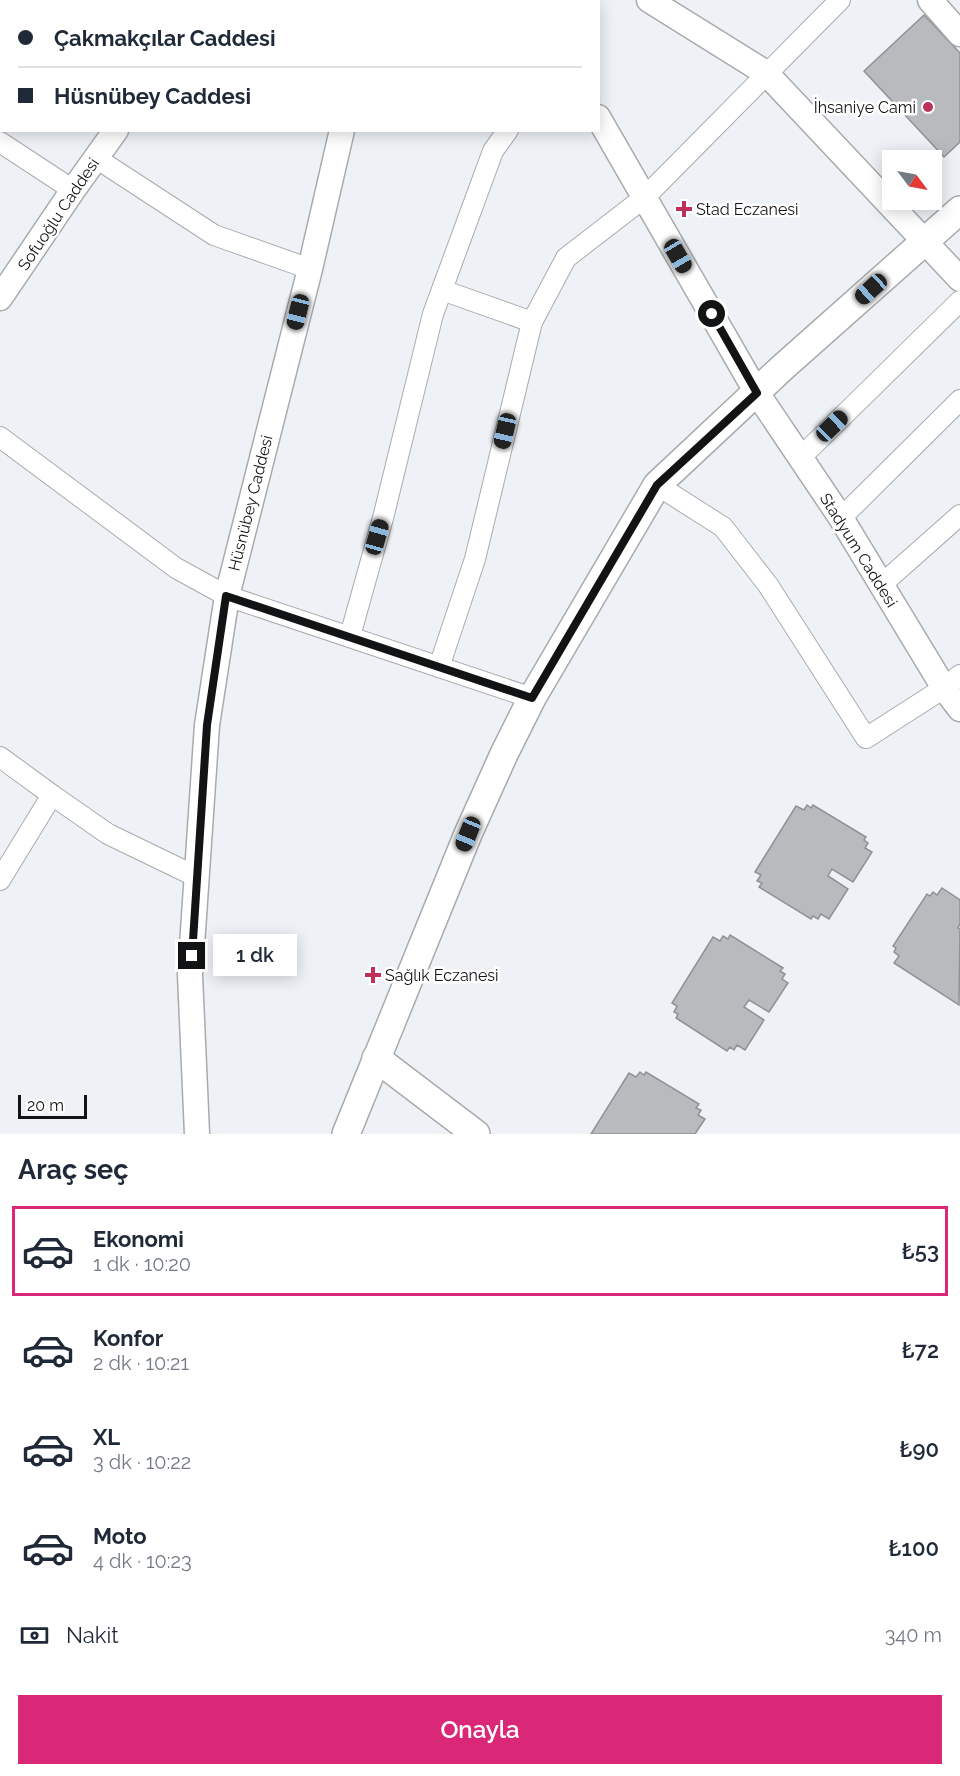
<!DOCTYPE html>
<html lang="tr">
<head>
<meta charset="utf-8">
<style>
  :root { --surface:#fff; --page:#f6f6f7; --text:#1f2937; --muted:#747a83; --line:#e0e1e3; --accent:#db2777 }
  body { margin:0; font-family:Raleway,sans-serif; background:var(--page); color:var(--text); height:100vh; display:flex; flex-direction:column; font-size:22px; white-space:nowrap }
  * { box-sizing:border-box; margin:0 }
  p { font-size:20px; color:var(--muted) }
  .icon { flex:none; width:33px; height:33px; fill:none; stroke:currentColor; stroke-width:2; stroke-linecap:round; stroke-linejoin:round }
  .map { position:relative; height:1134px; overflow:hidden }
  .sheet { display:flex; flex-direction:column; background:var(--surface); flex:1 }
  .sheet>* { flex:none }
  .hud { position:absolute; left:0px; top:0px; width:600px; height:132px; box-shadow:0 3px 15px #0003; display:grid; align-content:center; height:132px; padding:0 18px; background:var(--surface) }
  .needle { width:39px; rotate:122deg }
  .tools { position:absolute; left:882px; top:150px; display:grid; gap:12px }
  .tools a { display:grid; place-items:center; width:60px; height:60px; border-radius:0px; background:var(--surface); box-shadow:0 3px 15px #0003; font-size:30px }
  .scale { position:absolute; left:18px; bottom:15px; width:69px; box-sizing:border-box; padding-left:6px; border:3px solid #121314; border-top:0; font-size:16px; line-height:21px; white-space:nowrap; color:#121314; -webkit-text-stroke:4px #fff; paint-order:stroke }
  .end { position:absolute; width:27px; height:27px; margin:-14px; border:8px solid #121314; background:#fff; box-shadow:0 0 0 3px #fff }
  .from { border-radius:50% }
  .bubble { position:absolute; height:42px; border-radius:0px; background:var(--surface); box-shadow:0 3px 15px #0003; font-size:20px; font-weight:600; line-height:42px; text-align:center }
  .car { position:absolute; width:18px; height:36px; margin:-18px -9px; border-radius:8px; box-shadow:0 0 4px 2px #0007; background:linear-gradient(#222 24%,#8ab4d8 0 40%,#222 0 76%,#8ab4d8 0 86%,#222 0) }
  .hud b { display:flex; align-items:center; gap:21px; height:57px; font-size:22px }
  .hud b+b { border-top:2px solid var(--line) }
  .hud i { width:15px; height:15px; background:var(--text) }
  ul { padding:0; list-style:none }
  li { display:flex; align-items:center; gap:18px; height:90px; margin:0 12px 9px; padding:0 6px; border:3px solid transparent; border-radius:0px }
  li div { flex:1 }
  li b { display:block; font-size:22px }
  li em { font-style:normal; font-weight:600 }
  li.current { border-color:var(--accent) }
  li>.icon { width:54px; height:54px; stroke-width:1.5 }
  h2 { padding:0 18px; font-size:27px; line-height:72px }
  .pay { display:flex; align-items:center; gap:15px; height:66px; padding:0 18px; font-size:22px }
  .pay p { margin-inline-start:auto }
  .cta { display:flex; gap:12px; margin-top:auto; padding:12px 18px }
  .cta a { flex:1; height:69px; border-radius:0px; background:var(--accent); color:#fff; font-size:24px; font-weight:600; line-height:69px; text-align:center }
  .map>svg:first-child { display:block }
  .building { fill:#b8babe; stroke:#8f9195; stroke-width:1.5 }
  .lines { fill:none; stroke-linecap:round; stroke-linejoin:round }
  .minor-casing { stroke:#a7abae; stroke-width:22 }
  .tertiary-casing { stroke:#a7abae; stroke-width:27 }
  .secondary-casing { stroke:#a7abae; stroke-width:30 }
  .minor { stroke:#fff; stroke-width:20 }
  .tertiary { stroke:#fff; stroke-width:24 }
  .secondary { stroke:#fff; stroke-width:27 }
  .route { stroke:#121314; stroke-width:8 }
  .poi-dot { fill:#be2f5a; stroke:#fff; stroke-width:2 }
  .labels { text-anchor:middle; stroke-width:5; stroke-linejoin:round; paint-order:stroke }
  .poi-label { font-size:16px; fill:#121314; stroke:#fff; text-anchor:start }
  .street-label { font-size:16px; fill:#121314; stroke:#fff }
</style>
</head>
<body>
<div class="map">
<svg width="960" height="1134" viewBox="0 0 960 1134">
  <rect width="100%" height="100%" fill="#eef2f6"/>
  <!-- building -->
  <g class="building">
    <polygon points="924,15 960,53 960,142 944,157 864,71"/>
    <polygon points="807,805 811,808 813,805 866,837 864,840 868,843 865,848 872,852 853,882 832,869 828,876 848,889 829,919 821,914 818,919 813,916 811,919 759,887 762,883 757,881 761,875 755,872 796,806 804,810"/>
    <polygon points="942,888 960,900 960,924 958,928 960,929 959,1005 894,963 899,956 894,952 896,948 893,946 927,894 930,896 933,892 937,895"/>
    <polygon points="730,935 783,968 780,971 785,974 782,979 788,983 769,1012 749,1000 744,1007 764,1020 745,1050 737,1045 734,1050 730,1047 727,1051 676,1018 678,1014 674,1012 677,1006 672,1003 713,937 720,941 723,936 728,939"/>
    <polygon points="640,1072 644,1075 646,1072 699,1104 696,1108 701,1110 698,1115 705,1119 695,1134 591,1134 629,1073 636,1077"/>
  </g>
  <g class="lines">
    <defs>
      <g id="minor">
        <polyline points="116,0 118,2"/>
        <polyline points="0,142 73,190"/>
        <polyline points="96,158 214,235 310,269"/>
        <polyline points="442,290 532,322"/>
        <polyline points="0,437 176,568 227,596 532,698"/>
        <polyline points="801,457 960,301"/>
        <polyline points="657,485 723,527 768,585 866,738 944,688 960,675"/>
        <polyline points="841,518 960,400"/>
        <polyline points="881,585 960,515"/>
        <polyline points="350,636 383,518 433,314 493,151 508,130"/>
        <polyline points="439,667 475,559 532,322 566,258 645,197 840,0"/>
        <polyline points="0,757 52,795 108,834 197,877"/>
        <polyline points="0,880 52,795"/>
      </g>
      <g id="tertiary">
        <polyline points="526,0 527,2"/>
        <polyline points="649,0 766,73 960,279"/>
        <polyline points="930,0 960,34"/>
        <polyline points="209,2 210,0"/>
        <polyline points="372,2 372,0"/>
        <polyline points="598,117 757,393 841,518 944,688 960,709"/>
        <polyline points="0,298 73,190 116,130"/>
        <polyline points="197,1134 190,975 207,725 227,596 310,269 342,130"/>
      </g>
      <g id="secondary">
        <polyline points="583,2 584,0"/>
        <polyline points="376,1058 476,1134"/>
        <polyline points="346,1134 468,834 504,754 532,698 657,485 782,368 960,210"/>
      </g>
    </defs>
    <!-- minor casing -->
    <use href="#minor" class="minor-casing"/>
    <!-- tertiary casing -->
    <use href="#tertiary" class="tertiary-casing"/>
    <!-- secondary casing -->
    <use href="#secondary" class="secondary-casing"/>
    <!-- minor -->
    <use href="#minor" class="minor"/>
    <!-- tertiary -->
    <use href="#tertiary" class="tertiary"/>
    <!-- secondary -->
    <use href="#secondary" class="secondary"/>
  </g>
  <g class="lines">
    <!-- route -->
    <polyline class="route" points="192,956 207,725 226,596 532,698 657,485 757,393 712,314"/>
  </g>
  <!-- markers -->
  <g class="poi-dot">
    <circle cx="928" cy="107" r="6"/>
    <path d="M681 200h6v6h6v6h-6v6h-6v-6h-6v-6h6z"/>
    <path d="M370 966h6v6h6v6h-6v6h-6v-6h-6v-6h6z"/>
  </g>
  <g class="labels">
    <!-- poi labels -->
    <g class="poi-label">
      <text x="916" y="113" text-anchor="end">İhsaniye Cami</text>
      <text x="696" y="215">Stad Eczanesi</text>
      <text x="385" y="981">Sağlık Eczanesi</text>
    </g>
    <!-- street labels -->
    <g class="street-label">
      <text transform="translate(58 214) rotate(-56)" y="6">Sofuoğlu Caddesi</text>
      <text transform="translate(250 503) rotate(-76)" y="6">Hüsnübey Caddesi</text>
      <text transform="translate(859 550) rotate(58)" y="6">Stadyum Caddesi</text>
    </g>
  </g>
</svg>
<div class="tools">
<a><svg class="needle" viewBox="-14 -14 28 28"><path d="M0-13l5 13h-10z" fill="#e53935"/><path d="M0 13l5-13h-10z" fill="#747a83"/></svg></a>
</div>
<div class="scale">20 m</div>
<i class="end from" style="left:712px;top:314px"></i>
<i class="end" style="left:192px;top:956px"></i>
<div class="bubble" style="left:213px;top:934px;width:84px">1 dk</div>
<i class="car" style="left:678px;top:256px;rotate:150deg"></i>
<i class="car" style="left:871px;top:289px;rotate:228deg"></i>
<i class="car" style="left:298px;top:312px;rotate:194deg"></i>
<i class="car" style="left:832px;top:426px;rotate:46deg"></i>
<i class="car" style="left:505px;top:431px;rotate:193deg"></i>
<i class="car" style="left:377px;top:537px;rotate:16deg"></i>
<i class="car" style="left:468px;top:834px;rotate:202deg"></i>
<div class="hud">
<b><i class="from"></i>Çakmakçılar Caddesi</b>
<b><i></i>Hüsnübey Caddesi</b>
</div>
</div>
<section class="sheet">
<h2>Araç seç</h2>
<ul>
<li class="current"><svg class="icon" aria-label="car" viewBox="0 0 24 24"><path d="M5 17H2v-5l4-1 3-4h7l3 4 3 1v5h-3M9 17h6M6 11h13"/><circle cx="7" cy="17" r="2"/><circle cx="17" cy="17" r="2"/></svg><div><b>Ekonomi</b><p>1 dk · 10:20</p></div><em>₺53</em></li>
<li><svg class="icon" aria-label="car" viewBox="0 0 24 24"><path d="M5 17H2v-5l4-1 3-4h7l3 4 3 1v5h-3M9 17h6M6 11h13"/><circle cx="7" cy="17" r="2"/><circle cx="17" cy="17" r="2"/></svg><div><b>Konfor</b><p>2 dk · 10:21</p></div><em>₺72</em></li>
<li><svg class="icon" aria-label="car" viewBox="0 0 24 24"><path d="M5 17H2v-5l4-1 3-4h7l3 4 3 1v5h-3M9 17h6M6 11h13"/><circle cx="7" cy="17" r="2"/><circle cx="17" cy="17" r="2"/></svg><div><b>XL</b><p>3 dk · 10:22</p></div><em>₺90</em></li>
<li><svg class="icon" aria-label="car" viewBox="0 0 24 24"><path d="M5 17H2v-5l4-1 3-4h7l3 4 3 1v5h-3M9 17h6M6 11h13"/><circle cx="7" cy="17" r="2"/><circle cx="17" cy="17" r="2"/></svg><div><b>Moto</b><p>4 dk · 10:23</p></div><em>₺100</em></li>
</ul>
<div class="pay"><svg class="icon" aria-label="cash" viewBox="0 0 24 24"><path d="M3 7h18v10H3z"/><circle cx="12" cy="12" r="2"/></svg>Nakit<p>340 m</p></div>
<div class="cta"><a>Onayla</a></div>
</section>
</body>
</html>
